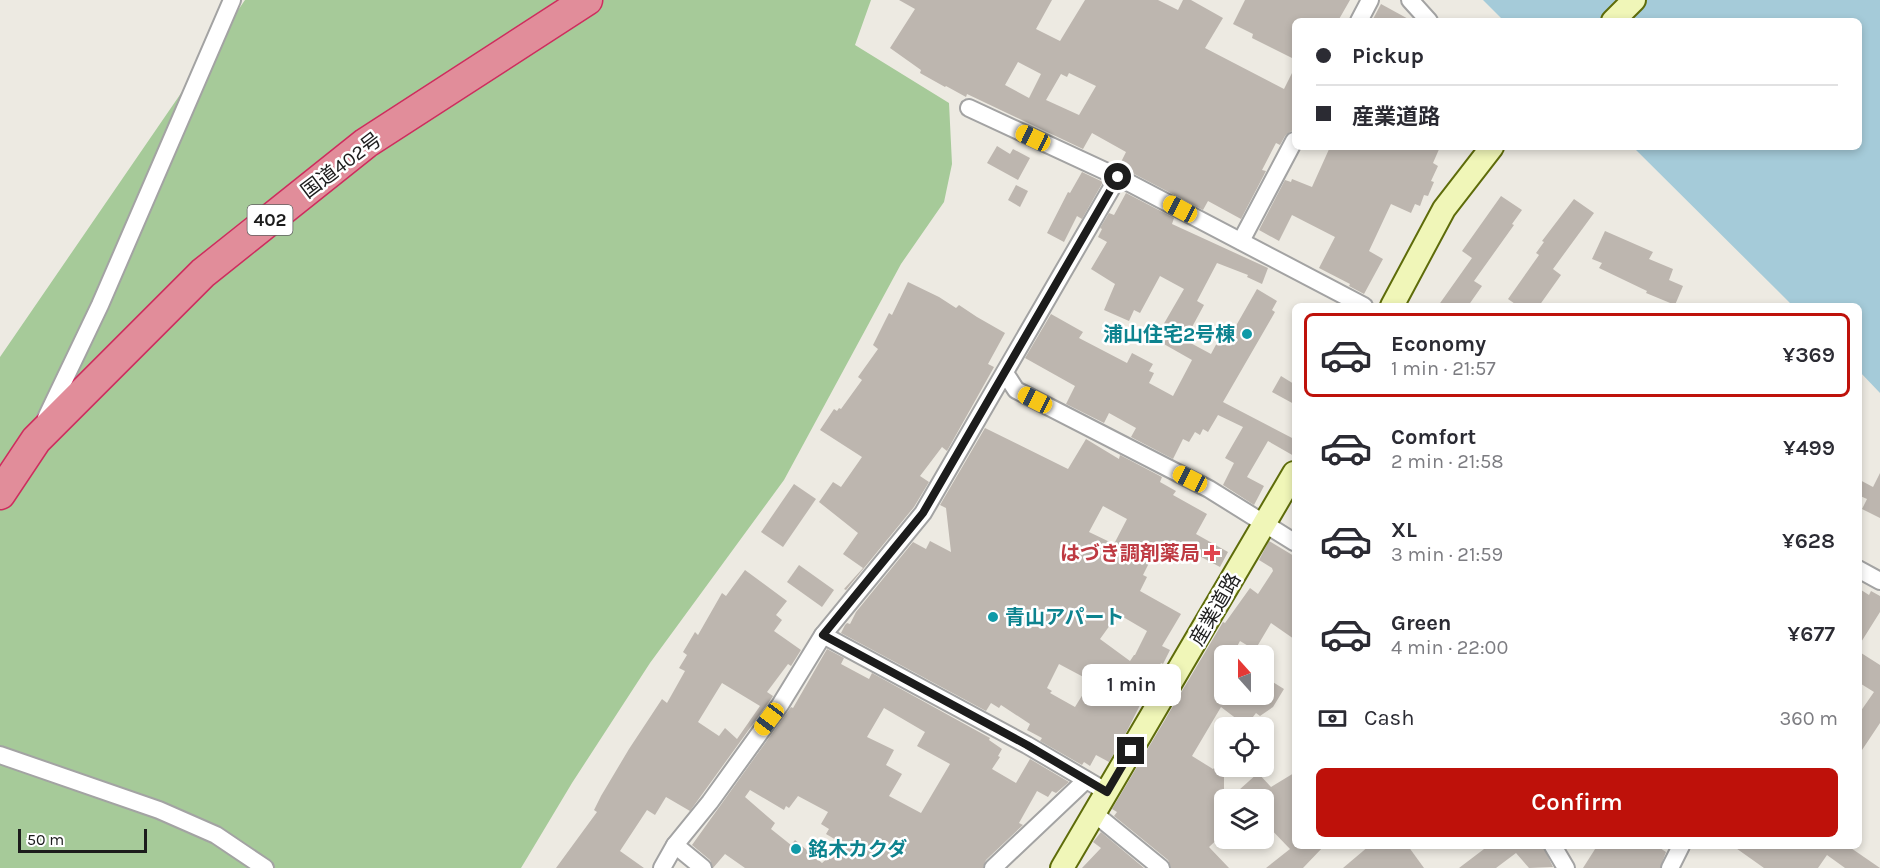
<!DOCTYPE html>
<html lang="en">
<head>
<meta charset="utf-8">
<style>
  :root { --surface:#fff; --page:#f2f2f3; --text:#2b2b33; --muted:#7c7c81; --line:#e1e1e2; --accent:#be110a }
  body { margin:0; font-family:Karla,"Noto Sans JP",sans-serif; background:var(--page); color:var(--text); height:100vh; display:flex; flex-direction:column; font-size:22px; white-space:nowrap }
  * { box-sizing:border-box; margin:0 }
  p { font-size:20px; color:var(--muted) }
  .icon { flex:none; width:33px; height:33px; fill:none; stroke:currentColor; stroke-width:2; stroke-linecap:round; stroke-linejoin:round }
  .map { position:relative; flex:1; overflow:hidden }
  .side { position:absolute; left:1292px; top:303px; width:570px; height:546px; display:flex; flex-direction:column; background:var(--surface); border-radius:9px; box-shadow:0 3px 9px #0003 }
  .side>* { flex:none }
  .banner { position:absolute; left:1292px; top:18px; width:570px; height:132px; border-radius:9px; box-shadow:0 3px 9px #0003; display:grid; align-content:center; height:132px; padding:0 24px; background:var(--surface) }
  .needle { width:39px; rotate:339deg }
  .tools { position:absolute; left:1214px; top:645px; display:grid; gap:12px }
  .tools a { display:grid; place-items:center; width:60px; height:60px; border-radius:9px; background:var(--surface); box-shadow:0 3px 9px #0003; font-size:30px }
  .scale { position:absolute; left:18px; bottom:15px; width:129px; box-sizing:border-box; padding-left:6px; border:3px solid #1c1c1c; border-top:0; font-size:16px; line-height:21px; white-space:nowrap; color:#1c1c1c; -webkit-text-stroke:4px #fff; paint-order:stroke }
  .end { position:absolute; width:27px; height:27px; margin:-14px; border:8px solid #1c1c1c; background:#fff; box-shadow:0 0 0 3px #fff }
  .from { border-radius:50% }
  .bubble { position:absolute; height:42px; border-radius:9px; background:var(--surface); box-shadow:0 3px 9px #0003; font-size:20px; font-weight:600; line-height:42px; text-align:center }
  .car { position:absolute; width:18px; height:36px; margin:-18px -9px; border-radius:8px; box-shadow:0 0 4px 2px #0007; background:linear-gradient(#f5c518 24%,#345 0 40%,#f5c518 0 76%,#345 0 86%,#f5c518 0) }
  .banner b { display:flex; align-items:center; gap:21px; height:57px; font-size:22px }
  .banner b+b { border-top:2px solid var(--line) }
  .banner i { width:15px; height:15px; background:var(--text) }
  ul { padding:10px 0 0; list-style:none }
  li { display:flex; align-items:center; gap:18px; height:84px; margin:0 12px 9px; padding:0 12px; border:3px solid transparent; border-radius:9px }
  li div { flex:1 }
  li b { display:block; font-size:22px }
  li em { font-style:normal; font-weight:600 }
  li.on { border-color:var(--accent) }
  li>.icon { width:54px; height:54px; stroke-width:1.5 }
  .pay { display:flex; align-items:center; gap:15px; height:66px; padding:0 24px; font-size:22px }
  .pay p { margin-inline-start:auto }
  .action { display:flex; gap:12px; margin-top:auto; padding:12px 24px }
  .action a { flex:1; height:69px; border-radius:9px; background:var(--accent); color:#fff; font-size:24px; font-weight:600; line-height:69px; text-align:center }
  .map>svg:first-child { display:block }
  .forest { fill:#a6ca99 }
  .water { fill:#a5cbd9 }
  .building { fill:#bdb6af; fill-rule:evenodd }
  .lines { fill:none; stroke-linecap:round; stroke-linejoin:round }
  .street-casing { stroke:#a3a3a3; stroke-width:20 }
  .secondary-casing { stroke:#5e6c0a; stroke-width:26 }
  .highway-casing { stroke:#ce2d5e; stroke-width:33 }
  .street { stroke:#fff; stroke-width:16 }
  .secondary { stroke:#f0f6b8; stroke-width:22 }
  .highway { stroke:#e18d9a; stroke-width:30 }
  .route { stroke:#1c1c1c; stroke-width:8 }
  .culture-dot { fill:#0f9aa8; stroke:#fff; stroke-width:2 }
  .health-dot { fill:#e0444e; stroke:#fff; stroke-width:2 }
  .labels { text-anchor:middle; stroke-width:5; stroke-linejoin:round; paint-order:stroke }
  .shield { fill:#fff; stroke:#606060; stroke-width:1.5 }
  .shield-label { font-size:18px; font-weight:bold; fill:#1c1c1c }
  .street-label { font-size:20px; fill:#1c1c1c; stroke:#fff }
  .culture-label { font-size:20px; font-weight:bold; fill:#0d838f; stroke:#fff; text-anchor:start }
  .health-label { font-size:20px; font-weight:bold; fill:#be3a42; stroke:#fff; text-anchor:end }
</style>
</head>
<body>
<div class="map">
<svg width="1880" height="868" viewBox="0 0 1880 868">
  <rect width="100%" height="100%" fill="#edeae2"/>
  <!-- forest -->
  <polygon class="forest" points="245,0 871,0 855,45 949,103 952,164 944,202 901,264 784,480 650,663 572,783 521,868 0,868 0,357"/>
  <!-- water -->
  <polygon class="water" points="1483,0 1880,0 1880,393 1859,371 1858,306 1793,306 1633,147 1858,147 1858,21 1504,21"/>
  <!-- building -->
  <g class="building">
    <path d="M899 0H1052L1036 29 1060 41 1085 0H1158L1178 10 1183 0H1191L1223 18 1205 48 1284 89 1294 69V129L1285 136 1280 145 1276 143 1262 170 1266 171 1241 219 1208 201 1203 210 1119 166 1126 152 1092 133 1083 149 967 94 966 97 946 86 945 87 920 73 921 70 890 48 915 9ZM1018 62 1041 74 1029 98 1005 85ZM1069 73 1096 86 1079 115 1046 100 1061 74 1067 77Z"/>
    <polygon points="1245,0 1350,0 1338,21 1294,21 1294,59 1252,38 1253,34 1233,24"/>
    <polygon points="1381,4 1412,21 1372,21"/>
    <polygon points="997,146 1010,154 1013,149 1030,158 1018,180 987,163"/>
    <polygon points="1330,147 1440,147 1433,163 1438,166 1431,181 1434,182 1428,196 1424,195 1420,206 1415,204 1411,213 1391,204 1369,251 1383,259 1364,294 1349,286 1350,284 1319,268 1335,237 1292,215 1279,241 1259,230 1285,180 1291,182 1292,179 1312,187"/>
    <polygon points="1082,172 1103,182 1082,219 1077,216 1064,242 1047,233 1068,192 1070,193"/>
    <polygon points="1016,185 1028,191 1020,207 1008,200"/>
    <polygon points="1126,193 1174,218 1172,224 1268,268 1262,284 1247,277 1248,275 1217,263 1197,301 1204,305 1185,340 1211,354 1218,341 1225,345 1257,289 1277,301 1272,310 1275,312 1223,402 1294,439 1294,456 1268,441 1247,477 1264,486 1254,505 1223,485 1234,463 1225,458 1243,427 1218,415 1208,432 1203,429 1200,435 1195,432 1189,442 1183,439 1173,459 1131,437 1136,428 1109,413 1104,423 1066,404 1075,386 1025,358 1051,314 1083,332 1079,338 1127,363 1132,353 1153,364 1149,371 1154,373 1149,383 1173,396 1192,360 1155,339 1184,289 1160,276 1140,313 1134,310 1129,321 1104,310 1115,284 1091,269 1107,242 1098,237 1102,229 1100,228 1109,213 1114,215"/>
    <polygon points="1501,196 1522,210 1512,224 1514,225 1474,281 1482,286 1468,306 1438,306 1472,258 1462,251"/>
    <polygon points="1574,199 1594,213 1553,269 1561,275 1539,306 1518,306 1508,299 1539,255 1536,253 1544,242 1542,241"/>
    <polygon points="1605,231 1653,252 1649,259 1673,269 1669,280 1683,286 1675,305 1646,293 1647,291 1599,268 1602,263 1592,259"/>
    <polygon points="908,282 939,297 956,308 959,305 977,317 1005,333 988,364 994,367 947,451 942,447 920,476 929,482 914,507 846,590 844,589 863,568 843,554 858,533 819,502 833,482 841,487 862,457 820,430 834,409 837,411 839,408 841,409 862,380 858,377 878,349 873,345 889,313 892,315"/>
    <polygon points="1281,376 1294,384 1294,404 1272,392"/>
    <path d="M985 428 1068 469 1086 439 1119 459 1120 455 1162 477 1160 482 1176 491 1173 495 1207 514 1196 534 1228 552 1220 567 1188 550 1185 555 1177 551 1174 556 1157 547 1143 575 1147 577 1140 591 1181 614 1162 646 1170 650 1163 664 1161 663 1128 729 1109 762 1096 755 1090 766 1084 762 1082 765 1040 741 1042 738 1027 730 1030 724 1001 705 999 708 991 703 986 711 841 633 845 625 847 623 850 624 856 612 913 542 926 549 930 541 951 552 946 508 940 505ZM1103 506 1127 519 1114 544 1089 532ZM1118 614 1147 631 1135 655H1134L1130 661 1100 639ZM1059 664 1091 681 1075 707 1050 693 1052 691 1047 688Z"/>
    <polygon points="1880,473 1880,518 1862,509 1867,499 1858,495 1858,479 1873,487"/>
    <polygon points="794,484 816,499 783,547 761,532"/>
    <polygon points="1269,541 1294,556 1294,639 1271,623 1255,650 1240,641 1232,656 1224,656 1224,694 1263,694 1263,676 1284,689 1273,707 1260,716 1256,713 1246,726 1221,707 1192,756 1213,769 1224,759 1224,833 1209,847 1229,868 1171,868 1168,860 1114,816 1117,812 1112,809 1223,622 1225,623 1250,588 1258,594 1273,571 1272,568 1259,560"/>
    <polygon points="799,565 834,590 822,607 787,582"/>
    <path d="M745 570 787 601 776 615 782 620 774 631 801 650 791 666 788 664 767 692 773 696 771 699 690 811 666 797 655 815 647 810 620 851 644 868H556L597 812 594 810 601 796 629 749 662 699 667 703 685 671 679 668 687 655 683 652 695 632 698 635 722 593 726 596ZM722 683 760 706 737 739 725 728 719 736 698 722Z"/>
    <polygon points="1858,588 1869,595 1871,591 1880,596 1880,612 1858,647"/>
    <path d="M827 649 844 658 841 664 869 679 872 673 990 738 989 740 1002 749 998 756 1000 757 992 769 1016 783 1030 759 1069 782 1056 793 1052 791 1048 797 1037 791 1019 823 1023 825 986 860 983 868H745L725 854 713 868 710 860 692 845 791 707 793 708ZM884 708 925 732 917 746 950 764 921 813 889 796 902 774 886 765 894 750 867 737ZM750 790 784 810 786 806 789 808 798 796 828 812 821 824 829 829 826 834 843 844 822 863 795 840 791 845 771 829 775 823 745 797Z"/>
    <polygon points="1858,651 1880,665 1880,723 1858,756 1858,715 1874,692 1858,682"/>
    <polygon points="1258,773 1271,787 1294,773 1294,846 1324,846 1303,868 1266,868 1290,849 1263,821 1263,800 1248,800 1239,790"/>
    <polygon points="1101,832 1144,868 1082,868 1101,848 1093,842"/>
    <polygon points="1369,846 1408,846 1424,868 1343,868"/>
    <polygon points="1488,846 1543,846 1553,867 1529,868 1516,853 1496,868 1459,868"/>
    <polygon points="1597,846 1657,846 1666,852 1660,868 1583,868"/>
    <polygon points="1733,846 1848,846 1880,868 1845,868 1827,855 1818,868 1764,868"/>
  </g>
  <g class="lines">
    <defs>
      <g id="street">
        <polyline points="1410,0 1429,21"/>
        <polyline points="1359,21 1370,0"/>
        <polyline points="969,108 1118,177 1364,306"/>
        <polyline points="1241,241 1294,141"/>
        <polyline points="1005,373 1016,390 1209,489 1294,542"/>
        <polyline points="46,418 100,305 232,0"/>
        <polyline points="1858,569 1880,581"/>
        <polyline points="823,635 1027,745 1107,792"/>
        <polyline points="0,755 159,810 216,835 265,868"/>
        <polyline points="1095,814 1161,868"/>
        <polyline points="675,845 703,868"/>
        <polyline points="1553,846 1566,868"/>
        <polyline points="662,868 675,845 710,802 780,705 823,635 923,513 1118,177"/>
        <polyline points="993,868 1086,780"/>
        <polyline points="1670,868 1681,846"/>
      </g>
      <g id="secondary">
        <polyline points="1613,21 1634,0"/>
        <polyline points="1392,306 1444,209 1492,147"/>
        <polyline points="1062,868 1294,473"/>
      </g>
      <polyline id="highway" points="0,494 36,440 203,273 366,143 587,0"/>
    </defs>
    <!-- street casing -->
    <use href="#street" class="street-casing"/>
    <!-- secondary casing -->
    <use href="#secondary" class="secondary-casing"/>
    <!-- highway casing -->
    <use href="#highway" class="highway-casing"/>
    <!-- street -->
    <use href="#street" class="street"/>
    <!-- secondary -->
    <use href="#secondary" class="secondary"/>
    <!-- highway -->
    <use href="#highway" class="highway"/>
  </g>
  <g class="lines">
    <!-- route -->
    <polyline class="route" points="1118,177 923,513 823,635 1027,745 1107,792 1131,751"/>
  </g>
  <!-- markers -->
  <g class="culture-dot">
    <circle cx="1247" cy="334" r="6"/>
    <circle cx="993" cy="617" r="6"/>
    <circle cx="796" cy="849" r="6"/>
  </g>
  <path class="health-dot" d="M1209 544h6v6h6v6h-6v6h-6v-6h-6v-6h6z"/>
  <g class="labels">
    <!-- shield labels -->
    <rect class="shield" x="247.5" y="205" width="45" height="30" rx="4.5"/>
    <g class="shield-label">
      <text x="270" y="226">402</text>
    </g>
    <!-- street labels -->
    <g class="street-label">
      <text transform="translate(341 165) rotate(-37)" y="7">国道402号</text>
      <text transform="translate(1215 609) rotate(-60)" y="7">産業道路</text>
    </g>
    <!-- culture labels -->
    <g class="culture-label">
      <text x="1235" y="341" text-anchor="end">浦山住宅2号棟</text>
      <text x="1005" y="624">青山アパート</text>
      <text x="808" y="856">銘木カクダ</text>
    </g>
    <!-- health labels -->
    <g class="health-label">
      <text x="1200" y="560">はづき調剤薬局</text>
    </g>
  </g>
</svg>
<div class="tools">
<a><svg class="needle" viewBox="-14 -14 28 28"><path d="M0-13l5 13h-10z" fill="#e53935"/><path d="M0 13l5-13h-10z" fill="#7c7c81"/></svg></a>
<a><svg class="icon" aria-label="locate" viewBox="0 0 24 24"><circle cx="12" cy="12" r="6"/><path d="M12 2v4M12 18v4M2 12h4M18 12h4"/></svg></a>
<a><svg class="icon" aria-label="layers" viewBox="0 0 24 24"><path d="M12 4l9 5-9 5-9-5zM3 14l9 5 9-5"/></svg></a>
</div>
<div class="scale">50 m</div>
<i class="end from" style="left:1118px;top:177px"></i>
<i class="end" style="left:1131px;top:751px"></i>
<div class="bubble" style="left:1082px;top:664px;width:99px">1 min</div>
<i class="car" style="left:1033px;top:138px;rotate:295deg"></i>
<i class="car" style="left:1180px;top:209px;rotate:298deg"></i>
<i class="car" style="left:1035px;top:400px;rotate:297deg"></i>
<i class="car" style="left:1190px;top:479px;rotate:297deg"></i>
<i class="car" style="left:769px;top:719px;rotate:217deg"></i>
<div class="banner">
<b><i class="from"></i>Pickup</b>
<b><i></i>産業道路</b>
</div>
<section class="side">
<ul>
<li class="on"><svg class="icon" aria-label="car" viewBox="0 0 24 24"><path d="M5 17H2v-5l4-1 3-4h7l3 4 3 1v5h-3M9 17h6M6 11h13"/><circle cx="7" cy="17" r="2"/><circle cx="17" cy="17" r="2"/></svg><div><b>Economy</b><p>1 min · 21:57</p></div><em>¥369</em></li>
<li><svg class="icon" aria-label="car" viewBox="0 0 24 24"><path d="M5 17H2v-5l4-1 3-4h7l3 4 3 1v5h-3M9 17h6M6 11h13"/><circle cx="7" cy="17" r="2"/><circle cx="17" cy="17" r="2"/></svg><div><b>Comfort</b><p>2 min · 21:58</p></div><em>¥499</em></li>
<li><svg class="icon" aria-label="car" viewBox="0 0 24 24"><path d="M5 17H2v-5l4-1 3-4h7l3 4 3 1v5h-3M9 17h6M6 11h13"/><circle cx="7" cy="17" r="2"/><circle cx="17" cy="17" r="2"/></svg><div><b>XL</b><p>3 min · 21:59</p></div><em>¥628</em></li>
<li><svg class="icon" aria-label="car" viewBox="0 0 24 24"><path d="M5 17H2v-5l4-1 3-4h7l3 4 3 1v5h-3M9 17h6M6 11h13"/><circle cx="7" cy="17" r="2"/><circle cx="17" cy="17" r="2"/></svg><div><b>Green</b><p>4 min · 22:00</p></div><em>¥677</em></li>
</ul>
<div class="pay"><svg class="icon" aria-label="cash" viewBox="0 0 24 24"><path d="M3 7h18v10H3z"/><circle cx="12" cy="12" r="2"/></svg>Cash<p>360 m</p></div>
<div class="action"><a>Confirm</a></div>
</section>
</div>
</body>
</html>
